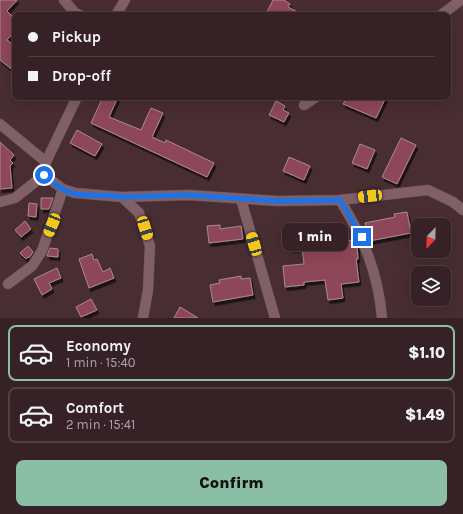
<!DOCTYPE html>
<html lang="en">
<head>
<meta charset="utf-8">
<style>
  :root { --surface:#362226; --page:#3d2a2e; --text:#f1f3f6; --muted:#aaa4a7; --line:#503f43; --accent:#8abfa5 }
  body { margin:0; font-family:Karla,sans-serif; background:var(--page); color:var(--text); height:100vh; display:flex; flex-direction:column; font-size:15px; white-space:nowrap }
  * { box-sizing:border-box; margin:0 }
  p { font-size:13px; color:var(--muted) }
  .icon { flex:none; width:22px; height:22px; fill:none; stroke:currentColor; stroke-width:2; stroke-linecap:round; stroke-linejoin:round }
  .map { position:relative; height:318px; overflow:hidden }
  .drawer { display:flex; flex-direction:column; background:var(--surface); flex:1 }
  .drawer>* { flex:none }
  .hud { position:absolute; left:12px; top:12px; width:439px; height:88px; border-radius:8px; box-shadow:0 4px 16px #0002,0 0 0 1px var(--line); display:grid; align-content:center; height:88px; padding:0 16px; background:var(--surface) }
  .needle { width:26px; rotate:203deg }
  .buttons { position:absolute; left:411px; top:218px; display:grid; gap:8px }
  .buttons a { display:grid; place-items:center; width:40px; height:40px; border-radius:8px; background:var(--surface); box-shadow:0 4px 16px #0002,0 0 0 1px var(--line); font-size:20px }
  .end { position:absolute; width:18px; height:18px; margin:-9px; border:5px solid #1a73e8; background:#fff; box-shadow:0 0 0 2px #fff }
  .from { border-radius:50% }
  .bubble { position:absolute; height:28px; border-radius:8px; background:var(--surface); box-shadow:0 4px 16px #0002,0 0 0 1px var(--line); font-size:13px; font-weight:800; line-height:28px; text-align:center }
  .car { position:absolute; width:12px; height:24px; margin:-12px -6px; border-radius:5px; box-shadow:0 0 3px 1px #0007; background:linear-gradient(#f5c518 24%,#345 0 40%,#f5c518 0 76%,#345 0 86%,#f5c518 0) }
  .hud b { display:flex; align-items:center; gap:14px; height:38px; font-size:15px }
  .hud b+b { border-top:1px solid var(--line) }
  .hud i { width:10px; height:10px; background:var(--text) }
  ul { padding:7px 0 0; list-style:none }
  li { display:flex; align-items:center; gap:12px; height:56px; margin:0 8px 6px; padding:0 8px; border:2px solid var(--line); border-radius:8px }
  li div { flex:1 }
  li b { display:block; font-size:15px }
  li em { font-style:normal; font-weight:800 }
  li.current { border-color:var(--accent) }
  li>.icon { width:36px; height:36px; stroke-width:1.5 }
  .cta { display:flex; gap:8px; margin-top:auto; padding:8px 16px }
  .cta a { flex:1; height:46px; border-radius:8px; background:var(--accent); color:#111; font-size:16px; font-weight:800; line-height:46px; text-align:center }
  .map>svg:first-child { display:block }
  .building { fill:#8e4759; stroke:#ab8990; filter:url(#shadow) }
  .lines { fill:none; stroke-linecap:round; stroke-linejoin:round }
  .minor-casing { stroke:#644a50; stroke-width:11 }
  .minor { stroke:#805f66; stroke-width:10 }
  .route { stroke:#1a73e8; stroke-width:5 }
</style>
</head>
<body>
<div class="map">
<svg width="463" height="318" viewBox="0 0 463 318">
  <defs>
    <filter id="shadow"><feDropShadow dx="2" dy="3.5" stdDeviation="0" flood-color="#0009"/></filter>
  </defs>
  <rect width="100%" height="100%" fill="#482d33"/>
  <!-- building -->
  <g class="building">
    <polygon points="0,0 17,0 7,11 15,19 15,31 7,40 15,46 15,72 0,60"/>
    <polygon points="273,0 284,0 290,4 288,7 303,15 273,15 267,12"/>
    <polygon points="103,97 118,97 109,117 141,130 151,108 163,113 152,137 165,143 166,140 214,163 207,177 91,123"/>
    <polygon points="347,97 386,97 376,118 343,104"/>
    <polygon points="276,101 285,106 283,110 289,113 284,122 269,115"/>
    <polygon points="77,130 102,144 95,156 70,143"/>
    <polygon points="401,138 416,145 397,184 382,177"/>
    <polygon points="0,142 14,155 10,160 13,163 10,166 12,188 0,189"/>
    <polygon points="360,144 375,150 367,169 352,163"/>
    <polygon points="289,157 310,166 304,180 283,171"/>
    <polygon points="41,198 53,198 49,209 41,209"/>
    <polygon points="29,203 37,204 36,217 28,216"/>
    <polygon points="407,212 411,233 369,241 365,223 395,217 394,214"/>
    <polygon points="25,221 31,229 21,237 15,230"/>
    <polygon points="220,225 220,229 241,226 243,239 209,243 207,226"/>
    <polygon points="312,228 313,244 354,240 357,245 358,259 356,259 359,282 341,284 343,298 328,300 325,280 304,282 304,285 285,287 283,266 304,264 302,248 290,249 289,229"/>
    <polygon points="28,246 33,252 29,258 28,257 26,259 20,253"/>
    <polygon points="50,248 58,249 58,257 47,256"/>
    <polygon points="92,254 94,260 97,259 103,272 110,268 114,278 89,288 79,259"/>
    <polygon points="57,268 61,278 49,283 52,289 42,295 34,279"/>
    <polygon points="241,276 241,279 250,278 253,295 213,302 210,285 220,283 219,280"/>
    <polygon points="91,299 97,310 81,317 76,307"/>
    <polygon points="180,307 198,318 174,318"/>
  </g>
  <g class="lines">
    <defs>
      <g id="minor">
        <polyline points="64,0 75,13 80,15"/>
        <polyline points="116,15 125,0"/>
        <polyline points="441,15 461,0"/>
        <polyline points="304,105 316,97"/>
        <polyline points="0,124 46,162"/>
        <polyline points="44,175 63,189 75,193 122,197 139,213 150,246 148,290 143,318"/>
        <polyline points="122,197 188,195 278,201 340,200 428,190 453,202 463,210"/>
        <polyline points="241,199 275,318"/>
        <path d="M340 200C364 239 378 272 382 318"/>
        <polyline points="0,202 15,198 44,175 46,162 77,97"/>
        <polyline points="8,284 32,266 42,251 63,189"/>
      </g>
    </defs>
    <!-- minor casing -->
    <use href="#minor" class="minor-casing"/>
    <!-- minor -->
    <use href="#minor" class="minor"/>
  </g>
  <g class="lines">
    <!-- route -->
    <path class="route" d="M44 175C50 180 56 185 62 189 79 199 103 193 122 197L188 195 278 201 340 200 362 237"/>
  </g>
</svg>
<div class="buttons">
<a><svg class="needle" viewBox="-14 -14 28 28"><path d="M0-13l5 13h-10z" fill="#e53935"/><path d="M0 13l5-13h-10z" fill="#aaa4a7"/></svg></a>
<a><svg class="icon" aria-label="layers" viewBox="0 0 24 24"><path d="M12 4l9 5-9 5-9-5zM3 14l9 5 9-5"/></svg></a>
</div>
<i class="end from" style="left:44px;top:175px"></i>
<i class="end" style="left:362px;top:237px"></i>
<div class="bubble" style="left:282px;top:223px;width:66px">1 min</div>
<i class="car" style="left:370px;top:196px;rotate:263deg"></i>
<i class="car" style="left:52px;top:225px;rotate:202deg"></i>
<i class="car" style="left:145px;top:228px;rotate:163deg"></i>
<i class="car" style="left:254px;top:244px;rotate:344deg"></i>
<div class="hud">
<b><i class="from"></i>Pickup</b>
<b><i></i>Drop-off</b>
</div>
</div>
<section class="drawer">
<ul>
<li class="current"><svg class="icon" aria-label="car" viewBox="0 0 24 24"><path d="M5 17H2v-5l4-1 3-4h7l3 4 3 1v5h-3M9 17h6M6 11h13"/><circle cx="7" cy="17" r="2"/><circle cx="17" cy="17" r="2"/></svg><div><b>Economy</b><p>1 min · 15:40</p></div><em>$1.10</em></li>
<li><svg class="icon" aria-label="car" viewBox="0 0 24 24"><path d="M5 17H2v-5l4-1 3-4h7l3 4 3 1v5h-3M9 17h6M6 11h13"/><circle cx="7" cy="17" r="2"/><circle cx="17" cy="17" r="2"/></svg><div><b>Comfort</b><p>2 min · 15:41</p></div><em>$1.49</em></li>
</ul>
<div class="cta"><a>Confirm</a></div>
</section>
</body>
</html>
